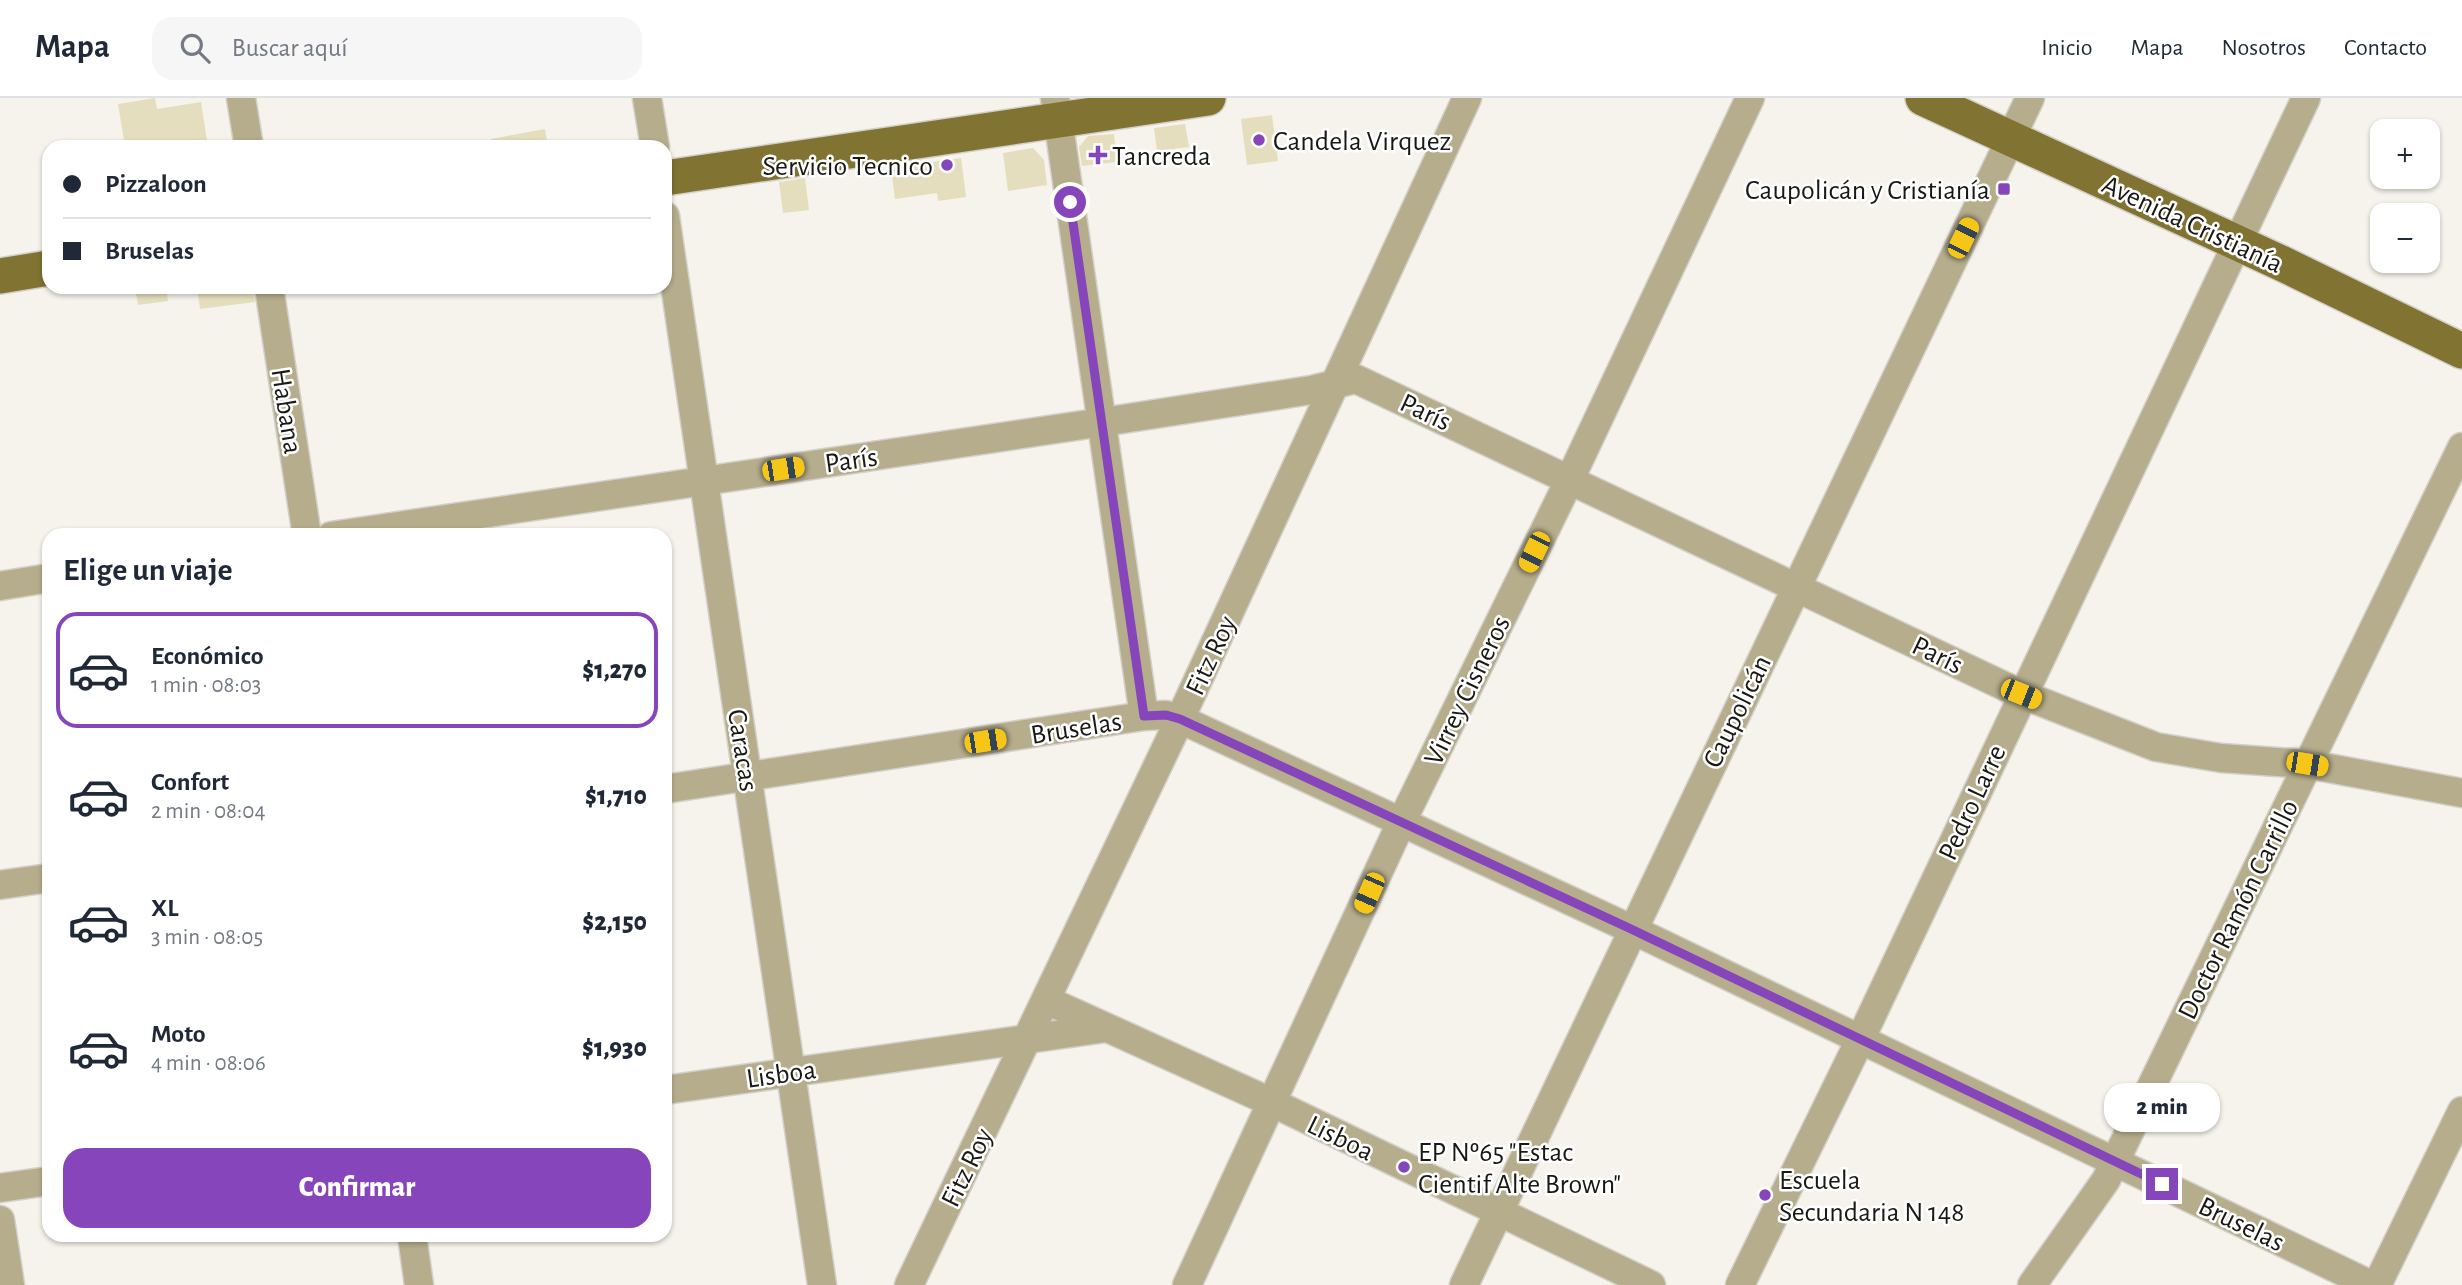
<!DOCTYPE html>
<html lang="es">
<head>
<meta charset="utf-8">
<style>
  :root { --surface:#fff; --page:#f6f6f7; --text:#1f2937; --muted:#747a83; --line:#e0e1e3; --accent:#8645ba }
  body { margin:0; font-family:"Alegreya Sans",sans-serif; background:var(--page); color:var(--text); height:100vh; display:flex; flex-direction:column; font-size:26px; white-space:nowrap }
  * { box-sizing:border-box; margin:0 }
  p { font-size:23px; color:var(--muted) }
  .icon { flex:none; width:38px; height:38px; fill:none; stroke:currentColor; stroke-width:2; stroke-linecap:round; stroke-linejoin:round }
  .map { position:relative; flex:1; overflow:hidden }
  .details { position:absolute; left:42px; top:430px; width:630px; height:714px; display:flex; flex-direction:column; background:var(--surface); border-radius:21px; box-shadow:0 2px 5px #0004 }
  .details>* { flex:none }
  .hud { position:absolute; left:42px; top:42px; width:630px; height:154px; border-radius:21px; box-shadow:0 2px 5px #0004; display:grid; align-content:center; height:154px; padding:0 21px; background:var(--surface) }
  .buttons { position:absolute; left:2370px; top:21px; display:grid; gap:14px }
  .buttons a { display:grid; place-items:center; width:70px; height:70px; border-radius:14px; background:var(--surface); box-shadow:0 2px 5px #0004; font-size:35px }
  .end { position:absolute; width:32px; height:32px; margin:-16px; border:9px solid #8645ba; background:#fff; box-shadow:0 0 0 4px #fff }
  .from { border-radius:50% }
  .bubble { position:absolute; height:49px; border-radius:21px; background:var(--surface); box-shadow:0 2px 5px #0004; font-size:23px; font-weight:800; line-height:49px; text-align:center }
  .car { position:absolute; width:21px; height:42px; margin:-21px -10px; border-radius:9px; box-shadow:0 0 5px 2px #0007; background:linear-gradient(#f5c518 24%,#345 0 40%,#f5c518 0 76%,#345 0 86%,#f5c518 0) }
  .hud b { display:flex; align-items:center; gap:24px; height:66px; font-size:26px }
  .hud b+b { border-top:2px solid var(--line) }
  .hud i { width:18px; height:18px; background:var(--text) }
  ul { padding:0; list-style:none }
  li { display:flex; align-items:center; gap:21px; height:116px; margin:0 14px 10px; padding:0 7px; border:4px solid transparent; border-radius:21px }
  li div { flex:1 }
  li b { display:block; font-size:26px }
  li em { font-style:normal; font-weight:800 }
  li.on { border-color:var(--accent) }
  li>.icon { width:63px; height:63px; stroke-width:1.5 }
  h2 { padding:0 21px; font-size:32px; line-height:84px }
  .button { display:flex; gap:14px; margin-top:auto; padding:14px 21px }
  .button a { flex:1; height:80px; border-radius:21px; background:var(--accent); color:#fff; font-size:28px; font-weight:800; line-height:80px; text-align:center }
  header { display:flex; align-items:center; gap:42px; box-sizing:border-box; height:98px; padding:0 35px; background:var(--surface); border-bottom:2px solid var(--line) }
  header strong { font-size:33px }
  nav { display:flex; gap:38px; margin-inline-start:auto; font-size:24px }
  .search { width:490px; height:63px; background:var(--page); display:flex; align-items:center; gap:18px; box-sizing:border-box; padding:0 24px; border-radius:21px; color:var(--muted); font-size:26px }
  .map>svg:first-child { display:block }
  .building { fill:#e5debe }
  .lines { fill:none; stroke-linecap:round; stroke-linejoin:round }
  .minor-casing { stroke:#d2d0c9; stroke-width:31 }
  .major-casing { stroke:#d2d0c9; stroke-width:38 }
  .minor { stroke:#b5ad8c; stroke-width:28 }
  .major { stroke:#817331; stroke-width:35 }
  .route { stroke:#8645ba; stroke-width:9 }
  .poi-dot { fill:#8645ba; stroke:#fff; stroke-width:2.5 }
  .labels { text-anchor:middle; stroke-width:5; stroke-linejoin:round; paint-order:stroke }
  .poi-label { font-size:28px; fill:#181815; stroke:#fff; text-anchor:start }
  .street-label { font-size:28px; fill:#181815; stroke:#fff }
</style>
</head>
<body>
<header>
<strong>Mapa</strong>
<div class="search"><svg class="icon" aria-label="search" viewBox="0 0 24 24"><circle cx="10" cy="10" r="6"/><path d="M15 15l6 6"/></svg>Buscar aquí</div>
<nav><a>Inicio</a><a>Mapa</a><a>Nosotros</a><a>Contacto</a></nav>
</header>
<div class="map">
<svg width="2462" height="1187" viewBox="0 0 2462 1187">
  <rect width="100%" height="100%" fill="#f5f3eb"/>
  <!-- building -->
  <g class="building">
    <polygon points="155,0 157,11 201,4 208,49 125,49 118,6"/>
    <polygon points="1272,17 1278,63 1247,67 1241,21"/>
    <polygon points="1185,26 1189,49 1157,53 1154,30"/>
    <polygon points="545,31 548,49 491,49 491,41"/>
    <polygon points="1114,36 1117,64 1082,68 1079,49 1088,38"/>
    <polygon points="1033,50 1044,62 1047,87 1008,93 1003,55"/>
    <polygon points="961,60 966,99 938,103 937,95 895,101 891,70"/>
    <polygon points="805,80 809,112 783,115 779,84"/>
    <polygon points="135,189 166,189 168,203 138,207"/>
    <polygon points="197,189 253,189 255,204 200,211"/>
  </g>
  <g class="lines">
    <defs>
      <g id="minor">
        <polyline points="241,0 249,49"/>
        <polyline points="647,0 655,49"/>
        <polyline points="1055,0 1144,618"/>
        <polyline points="665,118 822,1187"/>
        <polyline points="269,189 307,438"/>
        <polyline points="331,438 1103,324 1311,292 1356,281 2021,596 2156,649 2221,660 2307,666 2462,695"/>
        <polyline points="0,488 49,480"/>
        <polyline points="665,691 1144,618 1166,617 1180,621 1631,831 2371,1187"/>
        <polyline points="0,787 49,780"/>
        <polyline points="1046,902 1273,1005 1651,1187"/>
        <polyline points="665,992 1106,930"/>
        <polyline points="0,1090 49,1083"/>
        <polyline points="0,1122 10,1187"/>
        <polyline points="412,1138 419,1187"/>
        <polyline points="909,1187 1180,621 1467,0"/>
        <polyline points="1187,1187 1401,725 1570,381 1750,0"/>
        <polyline points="1464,1187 2030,0"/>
        <polyline points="1740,1187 1860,942 2306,0"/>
        <polyline points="2032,1187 2106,1082 2462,349"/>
        <polyline points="2377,1187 2462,1013"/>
      </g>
      <g id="major">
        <polyline points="1923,0 2281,165 2462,253"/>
        <polyline points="665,80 1208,0"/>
        <polyline points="0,178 49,170"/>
      </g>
    </defs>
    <!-- minor casing -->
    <use href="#minor" class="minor-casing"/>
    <!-- major casing -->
    <use href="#major" class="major-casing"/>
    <!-- minor -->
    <use href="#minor" class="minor"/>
    <!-- major -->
    <use href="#major" class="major"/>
  </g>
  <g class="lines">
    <!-- route -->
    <polyline class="route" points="1070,104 1144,618 1166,617 1180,621 1631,831 2162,1086"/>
  </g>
  <!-- markers -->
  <g class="poi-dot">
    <circle cx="1259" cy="42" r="7"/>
    <path d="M1094.5 46.5h7v7h7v7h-7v7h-7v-7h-7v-7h7z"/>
    <circle cx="947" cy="67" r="7"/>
    <rect x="1997" y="84" width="14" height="14" rx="3.5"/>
    <circle cx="1404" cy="1069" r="7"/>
    <circle cx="1765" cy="1097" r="7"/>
  </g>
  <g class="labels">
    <!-- poi labels -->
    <g class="poi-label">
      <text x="1273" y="52">Candela Virquez</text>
      <text x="1112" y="67">Tancreda</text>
      <text x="933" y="77" text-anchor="end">Servicio Tecnico</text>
      <text x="1990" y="101" text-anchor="end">Caupolicán y Cristianía</text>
      <text x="1418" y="1063">EP Nº65 "Estac<tspan x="1418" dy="32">Cientif Alte Brown"</tspan></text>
      <text x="1779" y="1091">Escuela<tspan x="1779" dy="32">Secundaria N 148</tspan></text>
    </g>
    <!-- street labels -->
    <g class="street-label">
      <text transform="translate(2193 125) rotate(25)" y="10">Avenida Cristianía</text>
      <text transform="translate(288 313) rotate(81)" y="10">Habana</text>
      <text transform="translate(1426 313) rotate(25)" y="10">París</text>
      <text transform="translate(851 361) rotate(-8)" y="10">París</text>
      <text transform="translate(1938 556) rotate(26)" y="10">París</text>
      <text transform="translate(1210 557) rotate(-65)" y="10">Fitz Roy</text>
      <text transform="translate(1466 592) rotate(-64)" y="10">Virrey Cisneros</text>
      <text transform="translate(1736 613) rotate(-64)" y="10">Caupolicán</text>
      <text transform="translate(1076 629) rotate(-9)" y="10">Bruselas</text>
      <text transform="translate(744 652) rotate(81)" y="10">Caracas</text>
      <text transform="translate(1971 704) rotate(-65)" y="10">Pedro Larre</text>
      <text transform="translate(2237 811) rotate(-64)" y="10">Doctor Ramón Carrillo</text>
      <text transform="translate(781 975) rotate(-8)" y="10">Lisboa</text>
      <text transform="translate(1341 1039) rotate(26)" y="10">Lisboa</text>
      <text transform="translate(966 1069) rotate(-64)" y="10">Fitz Roy</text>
      <text transform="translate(2242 1125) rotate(26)" y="10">Bruselas</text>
    </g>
  </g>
</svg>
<div class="buttons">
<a>+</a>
<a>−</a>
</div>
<i class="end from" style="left:1070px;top:104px"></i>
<i class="end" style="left:2162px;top:1086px"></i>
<div class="bubble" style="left:2104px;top:985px;width:116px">2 min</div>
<i class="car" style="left:1963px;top:140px;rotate:26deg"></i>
<i class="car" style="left:783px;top:371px;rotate:81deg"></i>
<i class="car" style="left:1534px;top:454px;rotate:206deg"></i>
<i class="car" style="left:2021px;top:596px;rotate:112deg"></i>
<i class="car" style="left:985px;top:643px;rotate:81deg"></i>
<i class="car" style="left:2307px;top:666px;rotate:99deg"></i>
<i class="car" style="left:1369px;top:795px;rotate:204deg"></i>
<div class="hud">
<b><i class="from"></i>Pizzaloon</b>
<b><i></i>Bruselas</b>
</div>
<section class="details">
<h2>Elige un viaje</h2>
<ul>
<li class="on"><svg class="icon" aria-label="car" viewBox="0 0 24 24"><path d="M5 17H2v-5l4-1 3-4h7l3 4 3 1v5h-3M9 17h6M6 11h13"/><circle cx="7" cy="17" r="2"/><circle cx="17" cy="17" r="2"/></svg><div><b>Económico</b><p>1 min · 08:03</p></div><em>$1,270</em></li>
<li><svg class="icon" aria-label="car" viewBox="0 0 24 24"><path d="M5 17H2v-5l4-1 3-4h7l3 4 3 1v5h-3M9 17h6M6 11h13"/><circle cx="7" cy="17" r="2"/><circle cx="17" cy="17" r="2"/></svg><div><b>Confort</b><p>2 min · 08:04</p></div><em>$1,710</em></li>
<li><svg class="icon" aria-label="car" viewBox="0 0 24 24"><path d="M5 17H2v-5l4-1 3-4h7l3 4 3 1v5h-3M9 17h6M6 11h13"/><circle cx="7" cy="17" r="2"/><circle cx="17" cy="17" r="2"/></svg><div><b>XL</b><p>3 min · 08:05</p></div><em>$2,150</em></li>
<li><svg class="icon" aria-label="car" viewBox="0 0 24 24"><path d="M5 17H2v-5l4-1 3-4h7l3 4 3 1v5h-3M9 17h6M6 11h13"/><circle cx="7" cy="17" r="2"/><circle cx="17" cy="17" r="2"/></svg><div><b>Moto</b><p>4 min · 08:06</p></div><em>$1,930</em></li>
</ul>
<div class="button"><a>Confirmar</a></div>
</section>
</div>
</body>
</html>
